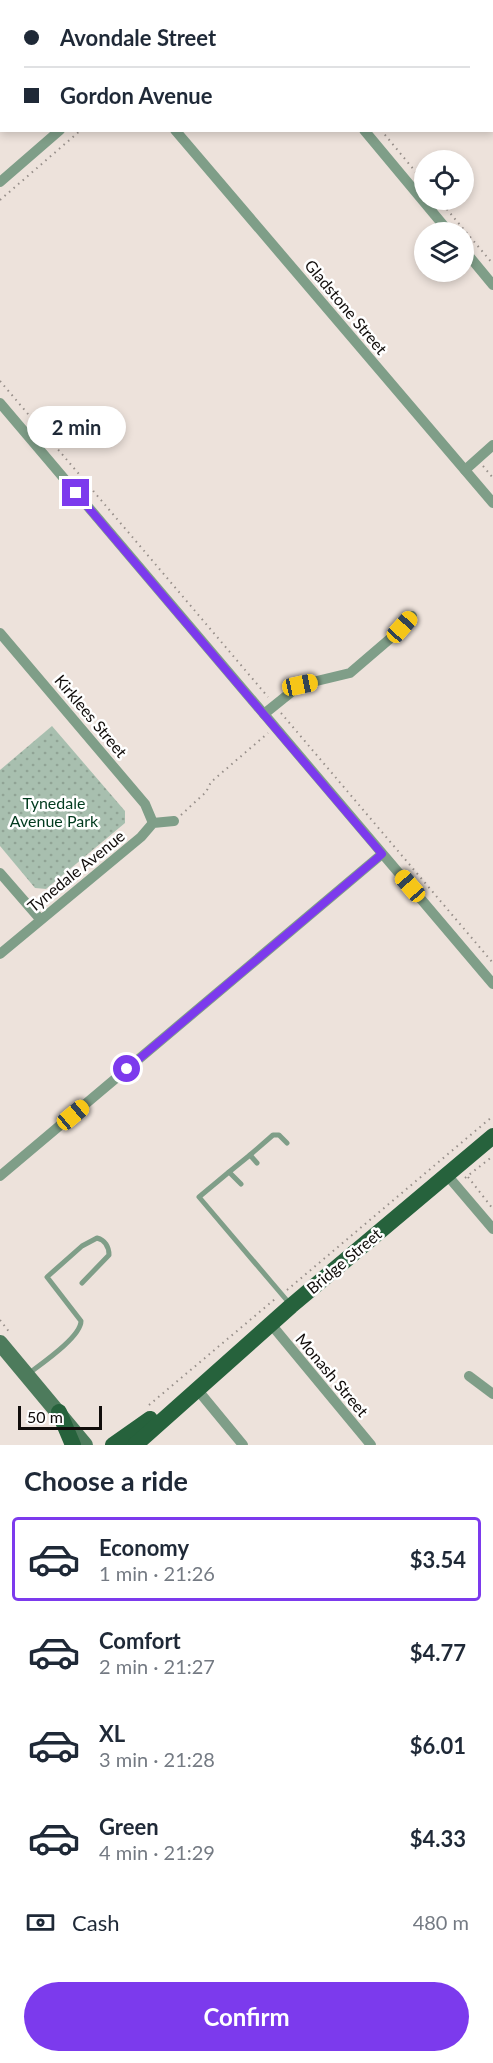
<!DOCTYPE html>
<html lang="en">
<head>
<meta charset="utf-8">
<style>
  :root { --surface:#fff; --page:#f2f2f3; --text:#1f2937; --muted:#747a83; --line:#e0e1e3; --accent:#7c3aed }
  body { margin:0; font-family:Lato,sans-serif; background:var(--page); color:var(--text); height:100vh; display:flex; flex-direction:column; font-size:22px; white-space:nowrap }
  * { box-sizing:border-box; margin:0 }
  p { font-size:20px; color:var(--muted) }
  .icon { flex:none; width:33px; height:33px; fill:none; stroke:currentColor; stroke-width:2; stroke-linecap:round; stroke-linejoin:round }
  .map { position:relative; height:1445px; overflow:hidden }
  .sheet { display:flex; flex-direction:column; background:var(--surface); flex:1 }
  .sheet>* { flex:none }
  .top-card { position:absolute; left:0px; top:0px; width:494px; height:132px; box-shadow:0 3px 9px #0003; display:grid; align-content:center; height:132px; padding:0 24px; background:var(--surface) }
  .fabs { position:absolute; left:414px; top:150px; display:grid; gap:12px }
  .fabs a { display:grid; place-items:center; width:60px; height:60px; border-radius:50%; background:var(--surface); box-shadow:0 3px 9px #0003; font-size:30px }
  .scale { position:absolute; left:18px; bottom:15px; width:84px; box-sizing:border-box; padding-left:6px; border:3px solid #110d0b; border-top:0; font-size:16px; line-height:21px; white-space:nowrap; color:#110d0b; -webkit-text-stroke:4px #fff; paint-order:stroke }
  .end { position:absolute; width:27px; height:27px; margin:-14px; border:8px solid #7c3aed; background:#fff; box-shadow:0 0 0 3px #fff }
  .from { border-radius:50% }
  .bubble { position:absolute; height:42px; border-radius:21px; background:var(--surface); box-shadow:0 3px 9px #0003; font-size:20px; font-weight:700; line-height:42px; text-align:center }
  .car { position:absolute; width:18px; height:36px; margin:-18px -9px; border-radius:8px; box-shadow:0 0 4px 2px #0007; background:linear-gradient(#f5c518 24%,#345 0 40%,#f5c518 0 76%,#345 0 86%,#f5c518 0) }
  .top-card b { display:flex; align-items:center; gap:21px; height:57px; font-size:22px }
  .top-card b+b { border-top:2px solid var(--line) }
  .top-card i { width:15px; height:15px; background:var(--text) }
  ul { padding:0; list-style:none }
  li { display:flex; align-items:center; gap:18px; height:84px; margin:0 12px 9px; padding:0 12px; border:3px solid transparent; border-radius:6px }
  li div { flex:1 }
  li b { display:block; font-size:22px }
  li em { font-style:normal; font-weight:700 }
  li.current { border-color:var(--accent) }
  li>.icon { width:54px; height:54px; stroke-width:1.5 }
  h2 { padding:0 24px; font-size:27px; line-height:72px }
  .pay { display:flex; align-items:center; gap:15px; height:66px; padding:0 24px; font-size:22px }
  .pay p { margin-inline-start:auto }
  .action { display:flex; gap:12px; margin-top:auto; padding:12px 24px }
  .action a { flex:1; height:69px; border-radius:36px; background:var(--accent); color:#fff; font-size:24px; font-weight:700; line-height:69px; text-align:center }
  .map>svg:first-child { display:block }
  .grass { fill:url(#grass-dots) }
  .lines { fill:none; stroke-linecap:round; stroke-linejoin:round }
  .path { stroke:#978f8a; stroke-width:2; stroke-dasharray:1.5 4.5; stroke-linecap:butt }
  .service { stroke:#7f9e88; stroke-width:5 }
  .minor { stroke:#7f9e88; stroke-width:10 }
  .secondary { stroke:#4d7b5c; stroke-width:16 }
  .primary { stroke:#26623c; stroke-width:16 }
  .route { stroke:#7c3aed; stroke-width:8 }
  .labels { text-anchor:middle; stroke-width:5; stroke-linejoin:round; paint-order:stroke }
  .street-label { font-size:16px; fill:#110d0b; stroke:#fff }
  .park-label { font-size:16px; fill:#013a1e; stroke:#fff }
</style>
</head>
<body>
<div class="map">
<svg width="493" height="1445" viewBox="0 0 493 1445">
  <defs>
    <pattern id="grass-dots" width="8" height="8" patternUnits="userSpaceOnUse" patternTransform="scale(1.5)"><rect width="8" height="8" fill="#a8bfaf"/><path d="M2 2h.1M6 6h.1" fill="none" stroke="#90a395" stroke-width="1.8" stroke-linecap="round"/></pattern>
  </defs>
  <rect width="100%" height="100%" fill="#ede2db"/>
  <!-- grass -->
  <polygon class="grass" points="52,726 125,811 125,823 46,889 35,888 0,846 0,770"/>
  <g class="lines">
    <!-- path -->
    <g class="path">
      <polyline points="271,0 272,2"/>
      <polyline points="488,0 489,2"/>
      <polyline points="232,2 234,0"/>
      <polyline points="492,5 493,6"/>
      <polyline points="381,130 424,182"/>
      <polyline points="0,200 81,130"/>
      <polyline points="439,200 493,264"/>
      <polyline points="0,381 268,697"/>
      <polyline points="483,466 493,478"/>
      <polyline points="281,713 493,963"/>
      <polyline points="181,815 206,792 211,782 268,733"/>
      <polyline points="468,1177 493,1209"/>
      <polyline points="465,1178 493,1156"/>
      <polyline points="287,1290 493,1116"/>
      <polyline points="0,1320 10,1333"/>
      <polyline points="149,1405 275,1299"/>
    </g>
    <!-- service -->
    <g class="service">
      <polyline points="250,1155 273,1135 279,1135 287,1143"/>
      <polyline points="229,1172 250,1155 257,1163"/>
      <polyline points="241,1184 229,1172 199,1197 290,1304"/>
      <path d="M28 1374C41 1364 81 1337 81 1321L47 1277 82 1246 97 1238C105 1240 109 1247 109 1255L82 1283"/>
    </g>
    <!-- minor -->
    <g class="minor">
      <polyline points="254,0 255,2"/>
      <polyline points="212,2 213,0"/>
      <polyline points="175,130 493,503"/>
      <polyline points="364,130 449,232"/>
      <polyline points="0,182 60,130"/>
      <polyline points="464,250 493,285"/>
      <polyline points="0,403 493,984"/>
      <polyline points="465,470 493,445"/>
      <polyline points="0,633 145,804 153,823"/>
      <polyline points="264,714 300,685 350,673 392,637 412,616"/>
      <polyline points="0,873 40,919"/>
      <polyline points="0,954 141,837 153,823 174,821"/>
      <polyline points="447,1175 493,1229"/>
      <polyline points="0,1176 382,854"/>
      <polyline points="270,1323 371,1445"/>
      <polyline points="469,1376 493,1394"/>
      <polyline points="196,1388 243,1445"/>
    </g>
    <!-- secondary -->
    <polyline class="secondary" points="0,1343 85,1445"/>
    <!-- primary -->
    <g class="primary">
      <polyline points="59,1412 73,1445"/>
      <polyline points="113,1445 150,1419"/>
      <polyline points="135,1445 291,1306 493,1136"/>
    </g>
  </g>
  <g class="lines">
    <!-- route -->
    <polyline class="route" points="76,493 382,854 127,1069"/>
  </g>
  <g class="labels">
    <!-- street labels -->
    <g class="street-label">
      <text transform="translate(346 307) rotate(50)" y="6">Gladstone Street</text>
      <text transform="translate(91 716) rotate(50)" y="6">Kirklees Street</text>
      <text transform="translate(76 871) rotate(-39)" y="6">Tynedale Avenue</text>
      <text transform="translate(344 1261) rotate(-40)" y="6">Bridge Street</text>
      <text transform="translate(332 1375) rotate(50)" y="6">Monash Street</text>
    </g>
    <!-- park labels -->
    <g class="park-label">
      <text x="54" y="809">Tynedale<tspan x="54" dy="18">Avenue Park</tspan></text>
    </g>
  </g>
</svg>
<div class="fabs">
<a><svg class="icon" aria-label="locate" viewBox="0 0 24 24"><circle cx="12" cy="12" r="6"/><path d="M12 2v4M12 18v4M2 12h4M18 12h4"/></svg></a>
<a><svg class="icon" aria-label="layers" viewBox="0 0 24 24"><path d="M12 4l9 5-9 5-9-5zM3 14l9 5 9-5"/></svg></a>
</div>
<div class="scale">50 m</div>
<i class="end from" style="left:127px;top:1069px"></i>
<i class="end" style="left:76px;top:493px"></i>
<div class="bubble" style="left:27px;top:406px;width:99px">2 min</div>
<i class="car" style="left:402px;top:627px;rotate:42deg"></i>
<i class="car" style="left:300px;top:685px;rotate:78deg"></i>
<i class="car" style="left:410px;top:886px;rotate:319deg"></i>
<i class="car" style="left:73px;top:1115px;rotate:50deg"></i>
<div class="top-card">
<b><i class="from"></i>Avondale Street</b>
<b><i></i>Gordon Avenue</b>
</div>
</div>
<section class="sheet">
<h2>Choose a ride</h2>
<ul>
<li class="current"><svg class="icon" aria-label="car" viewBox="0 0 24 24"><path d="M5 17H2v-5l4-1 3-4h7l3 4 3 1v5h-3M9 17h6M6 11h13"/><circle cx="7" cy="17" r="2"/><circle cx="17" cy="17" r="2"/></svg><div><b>Economy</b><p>1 min · 21:26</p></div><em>$3.54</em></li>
<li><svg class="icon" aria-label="car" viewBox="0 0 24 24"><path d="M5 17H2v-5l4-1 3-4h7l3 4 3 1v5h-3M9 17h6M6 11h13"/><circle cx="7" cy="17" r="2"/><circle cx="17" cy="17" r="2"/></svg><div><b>Comfort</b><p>2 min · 21:27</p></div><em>$4.77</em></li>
<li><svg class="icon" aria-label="car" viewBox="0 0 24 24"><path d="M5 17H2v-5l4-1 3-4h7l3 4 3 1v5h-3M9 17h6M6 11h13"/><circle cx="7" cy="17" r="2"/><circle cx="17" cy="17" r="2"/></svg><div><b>XL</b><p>3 min · 21:28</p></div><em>$6.01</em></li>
<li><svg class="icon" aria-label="car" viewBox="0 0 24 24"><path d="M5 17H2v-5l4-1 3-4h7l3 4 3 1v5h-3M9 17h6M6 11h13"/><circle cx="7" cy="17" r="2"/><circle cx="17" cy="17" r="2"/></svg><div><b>Green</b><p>4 min · 21:29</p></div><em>$4.33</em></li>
</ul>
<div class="pay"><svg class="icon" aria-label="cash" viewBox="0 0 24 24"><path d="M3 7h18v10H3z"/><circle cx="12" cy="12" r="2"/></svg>Cash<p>480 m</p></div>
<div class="action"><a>Confirm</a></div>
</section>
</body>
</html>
